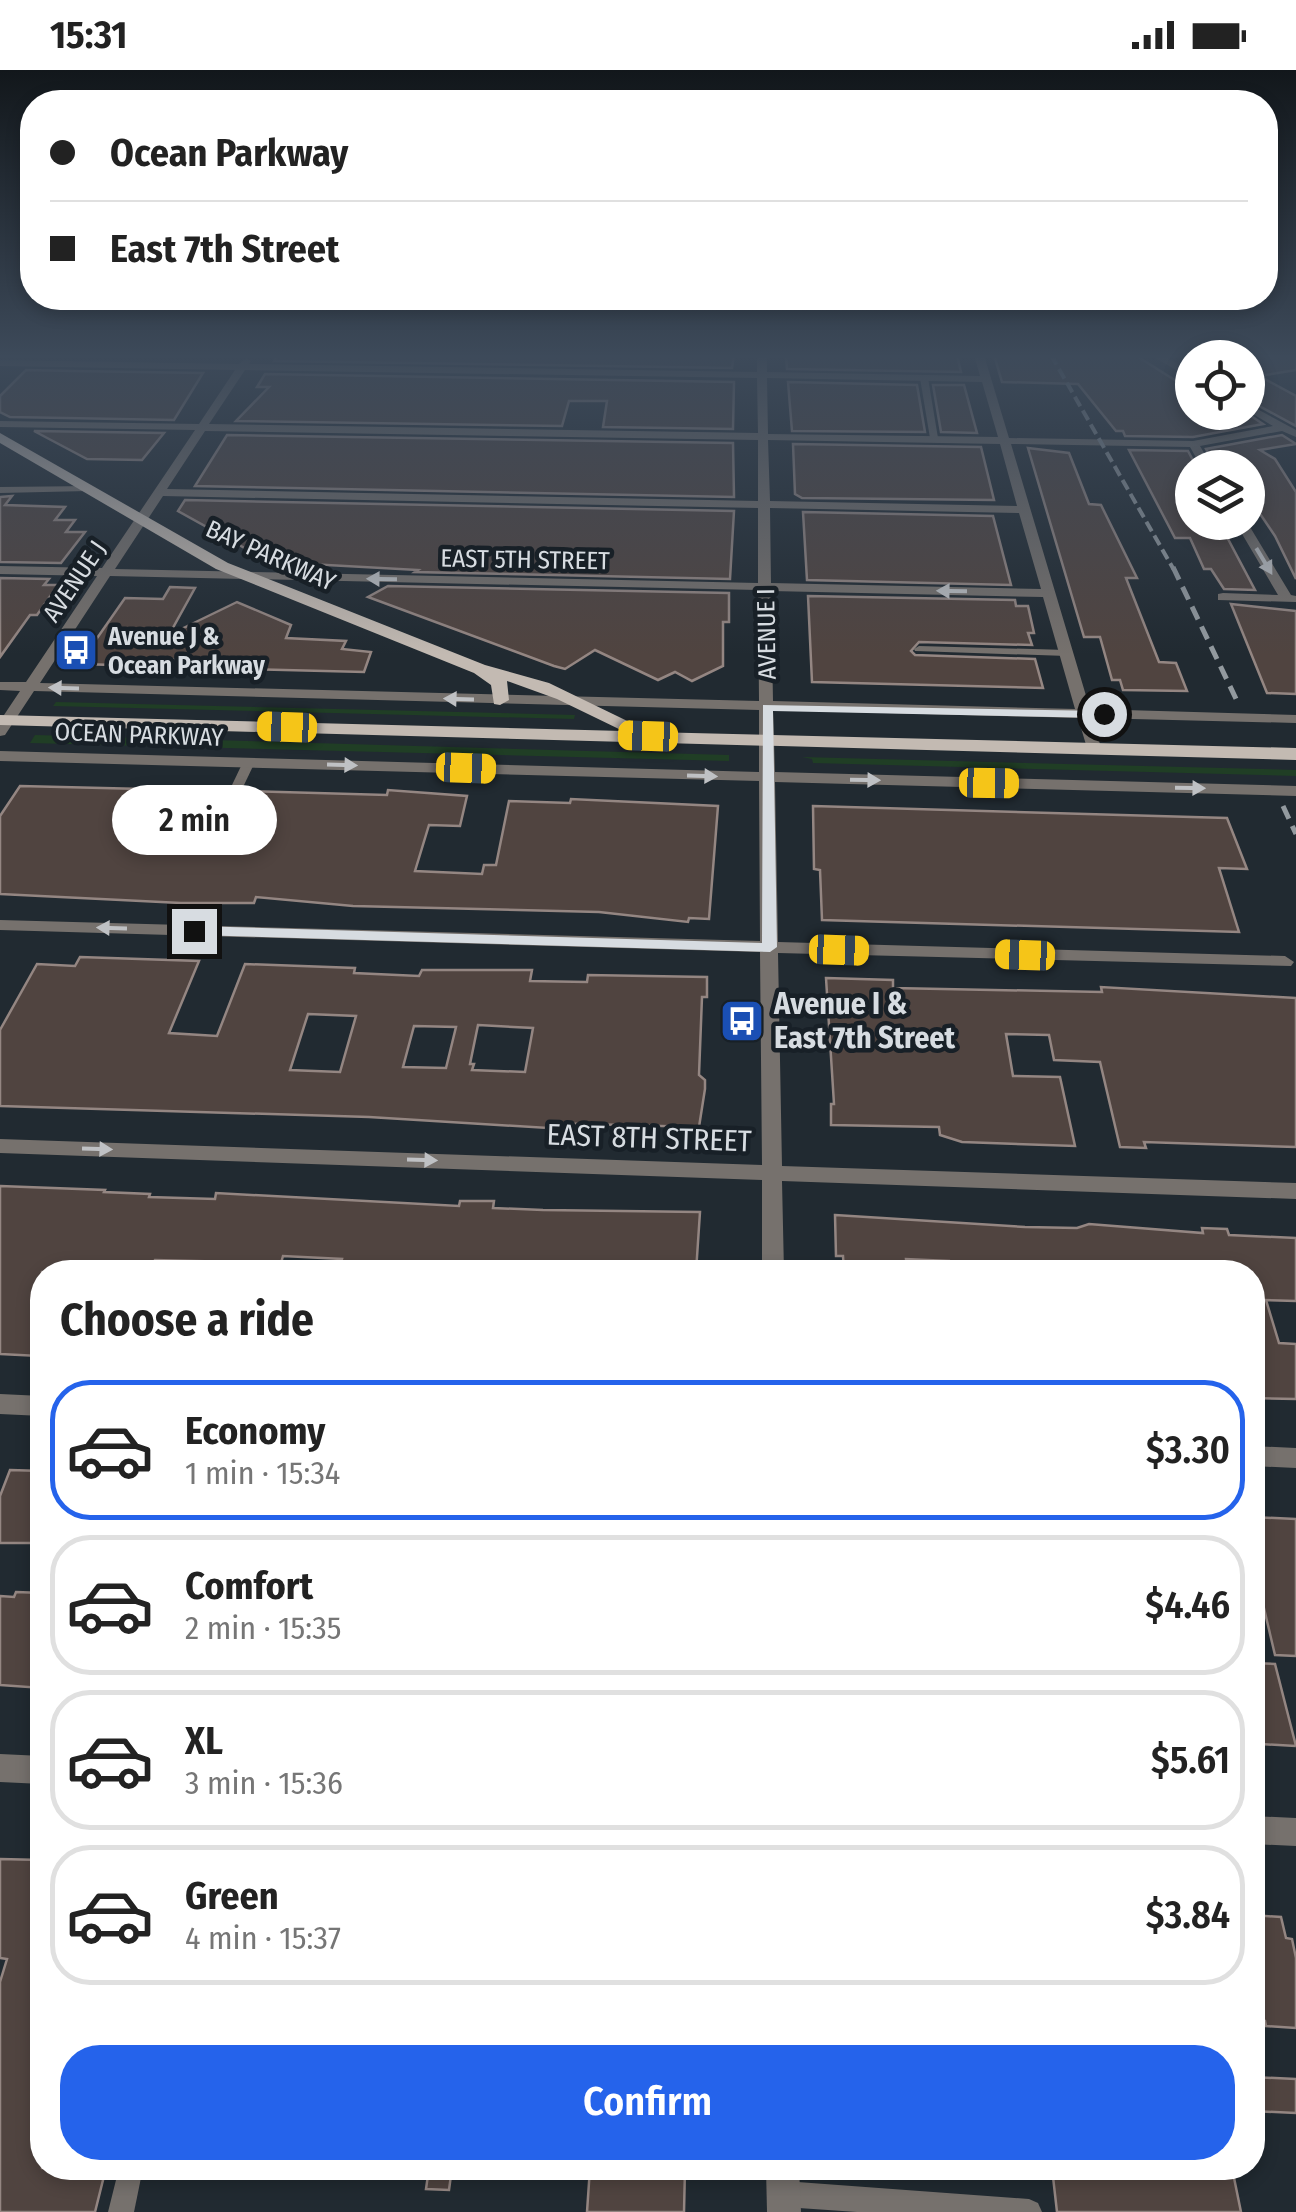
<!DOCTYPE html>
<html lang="en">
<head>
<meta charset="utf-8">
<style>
  :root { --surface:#fff; --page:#f2f2f2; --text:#222; --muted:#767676; --line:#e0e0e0; --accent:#2563eb }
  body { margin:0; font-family:"Fira Sans Condensed",sans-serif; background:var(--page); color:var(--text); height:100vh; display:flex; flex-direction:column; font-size:38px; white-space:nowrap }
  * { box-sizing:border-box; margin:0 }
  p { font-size:32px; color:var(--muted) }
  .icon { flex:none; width:55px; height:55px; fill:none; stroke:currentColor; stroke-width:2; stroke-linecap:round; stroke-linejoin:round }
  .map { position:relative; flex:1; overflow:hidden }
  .side { position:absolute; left:30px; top:1190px; width:1235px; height:920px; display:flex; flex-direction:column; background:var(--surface); border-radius:40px; box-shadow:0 5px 15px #0003 }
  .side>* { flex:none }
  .guide { position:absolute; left:20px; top:20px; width:1258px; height:220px; border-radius:40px; box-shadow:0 5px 15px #0003; display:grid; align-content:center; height:220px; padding:0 30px; background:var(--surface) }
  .fabs { position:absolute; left:1175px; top:270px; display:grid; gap:20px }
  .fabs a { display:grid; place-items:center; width:90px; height:90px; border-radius:50%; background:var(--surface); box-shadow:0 5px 15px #0003; font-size:50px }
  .end { position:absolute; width:45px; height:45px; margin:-22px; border:12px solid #d7dce1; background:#111; box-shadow:0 0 0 5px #111 }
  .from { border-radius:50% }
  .bubble { position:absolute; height:70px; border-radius:35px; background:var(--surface); box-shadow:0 5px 15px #0003; font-size:32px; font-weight:600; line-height:70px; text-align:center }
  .car { position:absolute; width:30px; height:60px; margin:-30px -15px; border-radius:12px; box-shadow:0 0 8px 2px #0007; background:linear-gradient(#f5c518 24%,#345 0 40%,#f5c518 0 76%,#345 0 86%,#f5c518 0) }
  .guide b { display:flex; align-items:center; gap:35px; height:95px; font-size:38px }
  .guide b+b { border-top:2px solid var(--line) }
  .guide i { width:25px; height:25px; background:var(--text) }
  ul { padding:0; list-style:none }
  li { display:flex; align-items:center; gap:30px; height:140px; margin:0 20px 15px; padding:0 10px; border:5px solid var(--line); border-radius:40px }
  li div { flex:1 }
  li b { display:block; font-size:38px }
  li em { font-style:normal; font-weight:600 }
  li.selected { border-color:var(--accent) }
  li>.icon { width:90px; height:90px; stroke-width:1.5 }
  h2 { padding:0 30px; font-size:45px; line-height:120px }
  .action { display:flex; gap:20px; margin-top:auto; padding:20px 30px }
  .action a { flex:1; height:115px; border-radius:40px; background:var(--accent); color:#fff; font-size:40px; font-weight:600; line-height:115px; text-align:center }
  .status { display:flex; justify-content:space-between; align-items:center; height:70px; padding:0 50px; background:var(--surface); direction:ltr }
  .status svg { height:28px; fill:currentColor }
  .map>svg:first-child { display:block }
  .green { fill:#203e25 }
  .building { fill:#504440; stroke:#948682; stroke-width:2.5; fill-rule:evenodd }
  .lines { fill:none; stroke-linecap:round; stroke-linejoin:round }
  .lane { fill:#76716d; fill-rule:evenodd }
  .street { fill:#76716d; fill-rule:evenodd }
  .primary { fill:#c3bab2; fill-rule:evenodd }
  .rail-far1 { stroke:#939a9f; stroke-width:4; stroke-dasharray:11 5; stroke-linecap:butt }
  .rail { stroke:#939a9f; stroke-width:5; stroke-dasharray:14 8; stroke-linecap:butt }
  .oneway { fill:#bfc1c4 }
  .route { fill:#d7dce1 }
  .labels { text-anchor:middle; stroke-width:9; stroke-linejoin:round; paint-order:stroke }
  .far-street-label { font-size:25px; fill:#d7dce1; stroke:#182027 }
  .far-poi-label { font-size:25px; font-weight:bold; fill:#d7dce1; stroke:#182027; text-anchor:start }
  .poi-label { font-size:30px; font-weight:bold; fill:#d7dce1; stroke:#182027; text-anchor:start }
  .street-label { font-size:30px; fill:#d7dce1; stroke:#182027 }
</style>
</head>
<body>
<div class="status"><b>15:31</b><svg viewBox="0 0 49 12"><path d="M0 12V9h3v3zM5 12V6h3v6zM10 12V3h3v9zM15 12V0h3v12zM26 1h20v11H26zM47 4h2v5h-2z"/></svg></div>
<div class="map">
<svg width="1296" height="2142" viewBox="0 0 1296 2142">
  <rect width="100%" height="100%" fill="#212a31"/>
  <!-- green -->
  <g class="green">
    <polygon points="56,632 575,645 574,649 53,636"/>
    <polygon points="35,665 729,685 729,691 30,673"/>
    <polygon points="802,687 1296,700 1296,706 813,693 812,689"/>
  </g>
  <!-- building -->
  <g class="building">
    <polygon points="277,285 734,285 732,298 274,291"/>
    <polygon points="786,285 957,285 961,302 787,299"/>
    <polygon points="994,285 1135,285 1192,321 1192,342 1245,342 1263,354 1193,367 1125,366 1123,361 1116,361 1078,314 1002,312"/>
    <polygon points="1248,285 1296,285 1296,300 1259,306 1296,326 1296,356 1248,330"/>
    <polygon points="26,300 74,301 203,303 174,350 10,347 0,342 0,326"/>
    <polygon points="265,304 734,312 733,359 603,357 607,331 569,331 562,356 236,351 269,317 257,317"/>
    <polygon points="788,312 917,315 925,362 792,361"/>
    <polygon points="933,315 964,315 977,363 941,362"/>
    <polygon points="34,361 164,363 142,390 87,389"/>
    <polygon points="227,365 733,373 734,427 195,416"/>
    <polygon points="1282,365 1296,374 1260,380 1275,389 1296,422 1296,509 1275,466 1248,426 1248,398 1216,398 1206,379"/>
    <polygon points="793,374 981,377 994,430 802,428 795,424"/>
    <polygon points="1028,378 1069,383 1089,434 1101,435 1137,508 1126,508 1159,592 1176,593 1187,621 1123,620 1120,610 1112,610 1100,567 1084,567"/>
    <polygon points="1129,380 1188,381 1197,398 1186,398 1192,410 1192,452 1219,452 1255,520 1224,519 1211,499 1204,499 1190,468 1175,468"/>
    <polygon points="12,426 5,435 65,437 55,450 75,450 66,462 85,462 61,493 0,492 0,427"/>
    <polygon points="185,430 734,441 730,509 415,502 418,500 309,494 285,498 265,484 259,486 178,441"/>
    <polygon points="803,442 993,446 1011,515 807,510"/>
    <polygon points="0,508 49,509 44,515 58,515 37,545 30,545 0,587"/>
    <polygon points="388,516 729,523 729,552 723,552 723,596 692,611 675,602 658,610 595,580 565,599 554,596 368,527"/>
    <polygon points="170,517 195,518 169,565 237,532 291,555 286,568 346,571 342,579 371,582 364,602 202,598 206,590 156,589 152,596 79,594 125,528 163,529"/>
    <polygon points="808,526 1015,530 1016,536 1028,536 1034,563 1028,563 1032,575 919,572 911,581 915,585 1035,589 1043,618 812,612"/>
    <polygon points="1231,534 1296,541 1296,624 1267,623"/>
    <polygon points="20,716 225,721 207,759 215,769 225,763 245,721 387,725 388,720 467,726 460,756 429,755 415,801 482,804 484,795 496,795 509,731 570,733 571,729 718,736 709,849 689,848 688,852 599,842 353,836 256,827 254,833 181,833 0,824 0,746"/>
    <polygon points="813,736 1227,748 1247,799 1219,798 1239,862 822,850 820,800 814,799"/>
    <path d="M80 887 199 891 169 963 217 966 245 894 355 898 354 903 419 906 422 900H532L530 911 587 912 588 905 707 907V927H702L699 1005 705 1010V1019L699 1057 548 1053V1058L369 1047 0 1036V960L37 894 75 896ZM308 944 356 946 340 1002 290 1000ZM478 955 533 958 525 1002 472 1000 474 994H470ZM414 956 456 957 446 998 403 997Z"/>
    <polygon points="826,908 893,910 893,918 1102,922 1101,917 1296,928 1296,1077 1144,1072 1146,1078 1120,1077 1100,992 1054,990 1049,965 1006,964 1013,1006 1060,1007 1075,1076 962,1072 940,1065 939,1057 831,1055 831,1034 834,1034"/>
    <polygon points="0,1116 105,1120 104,1122 150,1124 149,1127 215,1129 216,1123 459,1136 460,1131 494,1131 493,1138 543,1140 700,1142 696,1202 546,1202 547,1197 487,1194 402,1196 400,1202 338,1202 342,1189 283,1186 281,1193 155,1190 146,1202 42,1202 42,1277 39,1286 0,1284"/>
    <polygon points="835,1145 1025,1157 1077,1158 1089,1154 1203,1163 1202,1158 1227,1159 1229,1165 1296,1168 1296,1231 1266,1230 1279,1273 1296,1274 1296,1329 1252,1328 1252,1202 950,1202 949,1191 906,1189 907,1202 844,1202 843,1186 836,1186"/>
    <polygon points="10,1400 42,1401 42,1473 0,1473 0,1426"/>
    <polygon points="1252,1447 1296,1449 1296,1586 1275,1585 1262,1530 1252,1529"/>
    <polygon points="16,1522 42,1523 42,1618 0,1615 0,1526 14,1527"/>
    <polygon points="1252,1593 1275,1594 1296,1676 1261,1674 1252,1640"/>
    <polygon points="0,1789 42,1790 42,2098 106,2098 95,2142 0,2142 0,1912 7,1889 0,1888"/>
    <polygon points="1252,1845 1281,1847 1286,1868 1292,1869 1296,1888 1296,1958 1266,1956 1265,1951 1252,1950"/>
    <polygon points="1252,2007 1296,2009 1296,2043 1252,2041"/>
    <polygon points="429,2098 452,2098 449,2120 426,2119"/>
    <polygon points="590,2098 685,2098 684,2142 587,2142"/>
    <polygon points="1052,2098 1232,2098 1241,2142 1057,2142"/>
  </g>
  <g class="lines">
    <!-- lane -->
    <g class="lane">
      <polygon points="924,306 928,308 938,368 934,370 930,368 920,308"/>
      <polygon points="919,576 1067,580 1072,583 1067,586 915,581 914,579"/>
      <polygon points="249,689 255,692 222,761 216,765 212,764 210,761 243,692"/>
      <polygon points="119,2098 143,2098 134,2142 108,2142"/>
      <polygon points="784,2111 1029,2129 1038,2133 1042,2142 857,2142 784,2137 775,2133 771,2124 775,2115"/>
    </g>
    <!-- street -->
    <g class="street">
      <path d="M757 285H767V302L980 306 974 285H984L1009 368 1193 371 1273 356 1248 341V334L1296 360V367L1282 361 1200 376 1213 398H1202L1190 377 1011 374 1090 639 1296 645V653L1093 648 1101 678 1094 682 1087 678 1078 648 773 640 775 702 1296 716V726L775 712 778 872 1285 886 1294 892 1291 896 778 883 782 1096 1296 1113V1129L782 1111 784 1202H762V1110L0 1083V1069L762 1095 760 882 0 860V850L760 871 759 711 0 691V681L759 702V640L34 621 5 665 0 666V651L20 621 0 620V612H26L97 506 0 504V496L102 498 195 360 0 357V351L199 354 235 300 0 296V290L239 294 246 288 251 291 249 294 757 302ZM245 300 757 308 758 363 209 354ZM767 308 982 312 998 367 768 364ZM205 361 758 370V431L167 419ZM768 370 1000 374 1017 436 770 431ZM163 426 758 438V513L115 499ZM770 438 1019 443 1041 519 771 513ZM110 506 758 520 759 631 40 613ZM771 521 1043 527 1075 639 773 631Z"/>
      <polygon points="1150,285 1162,285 1192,302 1192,309"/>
      <polygon points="92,416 94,418 88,421 0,423 0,417"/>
      <polygon points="1235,452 1247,452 1291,525 1296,526 1296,532 1218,530 1218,524 1223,523 1278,525"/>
      <polygon points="0,1324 42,1326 42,1346 0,1344"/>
      <polygon points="1252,1376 1296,1378 1296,1398 1252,1396"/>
      <polygon points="0,1684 42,1686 42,1714 0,1712"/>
      <polygon points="1252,1746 1296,1748 1296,1776 1252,1774"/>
      <polygon points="766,2098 799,2098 801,2142 767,2142"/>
    </g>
    <!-- primary -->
    <polygon class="primary" points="0,363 228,493 485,595 549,613 650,662 1296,678 1296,690 0,655 0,645 623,661 557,629 507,611 509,630 500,635 494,634 491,615 474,603 216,499 0,373"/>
    <!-- rail-far1 -->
    <polyline class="rail-far1" points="1051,285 1174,500"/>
    <!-- rail -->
    <g class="rail">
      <polyline points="1173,497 1239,635"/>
      <polyline points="1283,736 1296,764"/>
    </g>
  </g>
  <!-- one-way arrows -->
  <defs><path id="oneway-solid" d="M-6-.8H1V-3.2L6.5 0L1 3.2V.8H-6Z" transform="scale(2.5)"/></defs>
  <g class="oneway">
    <use href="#oneway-solid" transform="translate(1264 491) rotate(59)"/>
    <use href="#oneway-solid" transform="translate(382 509) rotate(-179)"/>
    <use href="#oneway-solid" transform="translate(952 521) rotate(-179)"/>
    <use href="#oneway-solid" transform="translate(64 618) rotate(-178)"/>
    <use href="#oneway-solid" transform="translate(459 629) rotate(-178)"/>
    <use href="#oneway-solid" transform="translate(342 695) rotate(2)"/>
    <use href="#oneway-solid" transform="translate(702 706) rotate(2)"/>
    <use href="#oneway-solid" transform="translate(865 710) rotate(1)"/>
    <use href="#oneway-solid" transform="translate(1190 718) rotate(1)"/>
    <use href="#oneway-solid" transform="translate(112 858) rotate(-178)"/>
    <use href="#oneway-solid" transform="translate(97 1079) rotate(2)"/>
    <use href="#oneway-solid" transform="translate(422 1090) rotate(2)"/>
  </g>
  <!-- sky -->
  <linearGradient id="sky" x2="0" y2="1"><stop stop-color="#12171b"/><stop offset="0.49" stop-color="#3d4a5a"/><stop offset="1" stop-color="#3d4a5a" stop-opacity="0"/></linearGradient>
  <rect width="1296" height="585" fill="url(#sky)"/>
  <!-- route -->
  <polygon class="route" points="763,635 1104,641 1110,644 1104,648 773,641 777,877 770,882 194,865 187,861 194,856 762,873"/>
  <!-- icons -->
  <defs>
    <symbol id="bus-square" viewBox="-11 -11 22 22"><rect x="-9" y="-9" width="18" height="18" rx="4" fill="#1a4fb4" stroke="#182027"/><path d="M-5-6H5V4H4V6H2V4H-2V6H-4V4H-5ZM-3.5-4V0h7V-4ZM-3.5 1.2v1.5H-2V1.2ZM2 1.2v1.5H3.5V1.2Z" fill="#fff"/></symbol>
  </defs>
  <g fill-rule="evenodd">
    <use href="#bus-square" x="51" y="555" width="50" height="50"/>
    <use href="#bus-square" x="717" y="926" width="50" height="50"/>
  </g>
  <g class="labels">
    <!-- far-street labels -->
    <g class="far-street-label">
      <text transform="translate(271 485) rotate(24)" y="9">BAY PARKWAY</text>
      <text transform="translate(525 489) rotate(1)" y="9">EAST 5TH STREET</text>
      <text transform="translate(74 511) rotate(-56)" y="9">AVENUE J</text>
      <text transform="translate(766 564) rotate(-91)" y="9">AVENUE I</text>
      <text transform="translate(139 664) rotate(2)" y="9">OCEAN PARKWAY</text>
    </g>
    <!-- far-poi labels -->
    <g class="far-poi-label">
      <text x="108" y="575">Avenue J &amp;<tspan x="108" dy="29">Ocean Parkway</tspan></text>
    </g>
    <!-- poi labels -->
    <g class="poi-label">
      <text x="774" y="944">Avenue I &amp;<tspan x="774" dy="34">East 7th Street</tspan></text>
    </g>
    <!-- street labels -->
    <g class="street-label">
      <text transform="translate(649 1068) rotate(2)" y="10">EAST 8TH STREET</text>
    </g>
  </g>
</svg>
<div class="fabs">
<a><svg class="icon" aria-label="locate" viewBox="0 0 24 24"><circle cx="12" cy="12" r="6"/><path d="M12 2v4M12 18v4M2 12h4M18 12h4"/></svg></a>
<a><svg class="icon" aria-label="layers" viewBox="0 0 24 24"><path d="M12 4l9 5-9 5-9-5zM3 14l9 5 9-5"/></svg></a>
</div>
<i class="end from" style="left:1104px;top:644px"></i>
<i class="end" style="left:194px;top:861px"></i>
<div class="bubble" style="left:112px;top:715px;width:165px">2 min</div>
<i class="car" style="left:287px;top:657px;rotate:272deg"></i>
<i class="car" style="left:648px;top:666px;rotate:272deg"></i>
<i class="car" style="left:466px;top:698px;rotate:92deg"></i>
<i class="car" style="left:989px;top:713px;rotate:91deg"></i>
<i class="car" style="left:839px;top:880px;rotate:92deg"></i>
<i class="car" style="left:1025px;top:885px;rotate:272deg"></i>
<div class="guide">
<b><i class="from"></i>Ocean Parkway</b>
<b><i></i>East 7th Street</b>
</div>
<section class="side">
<h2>Choose a ride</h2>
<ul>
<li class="selected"><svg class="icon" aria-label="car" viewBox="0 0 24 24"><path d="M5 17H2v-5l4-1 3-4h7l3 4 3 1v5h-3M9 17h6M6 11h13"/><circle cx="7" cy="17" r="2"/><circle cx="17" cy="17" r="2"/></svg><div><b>Economy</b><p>1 min · 15:34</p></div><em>$3.30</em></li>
<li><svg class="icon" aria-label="car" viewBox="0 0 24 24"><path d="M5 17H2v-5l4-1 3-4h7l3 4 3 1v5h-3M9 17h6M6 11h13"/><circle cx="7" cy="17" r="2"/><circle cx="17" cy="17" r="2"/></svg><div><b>Comfort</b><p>2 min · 15:35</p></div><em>$4.46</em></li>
<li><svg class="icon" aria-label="car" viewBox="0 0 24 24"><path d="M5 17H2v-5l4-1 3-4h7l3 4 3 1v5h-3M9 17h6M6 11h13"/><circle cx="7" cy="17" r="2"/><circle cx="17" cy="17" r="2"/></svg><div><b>XL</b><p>3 min · 15:36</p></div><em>$5.61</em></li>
<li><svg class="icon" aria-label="car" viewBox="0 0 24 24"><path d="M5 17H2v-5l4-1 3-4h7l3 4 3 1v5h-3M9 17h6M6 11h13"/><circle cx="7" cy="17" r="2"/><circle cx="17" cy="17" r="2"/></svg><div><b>Green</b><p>4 min · 15:37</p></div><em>$3.84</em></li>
</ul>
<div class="action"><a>Confirm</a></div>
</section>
</div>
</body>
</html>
